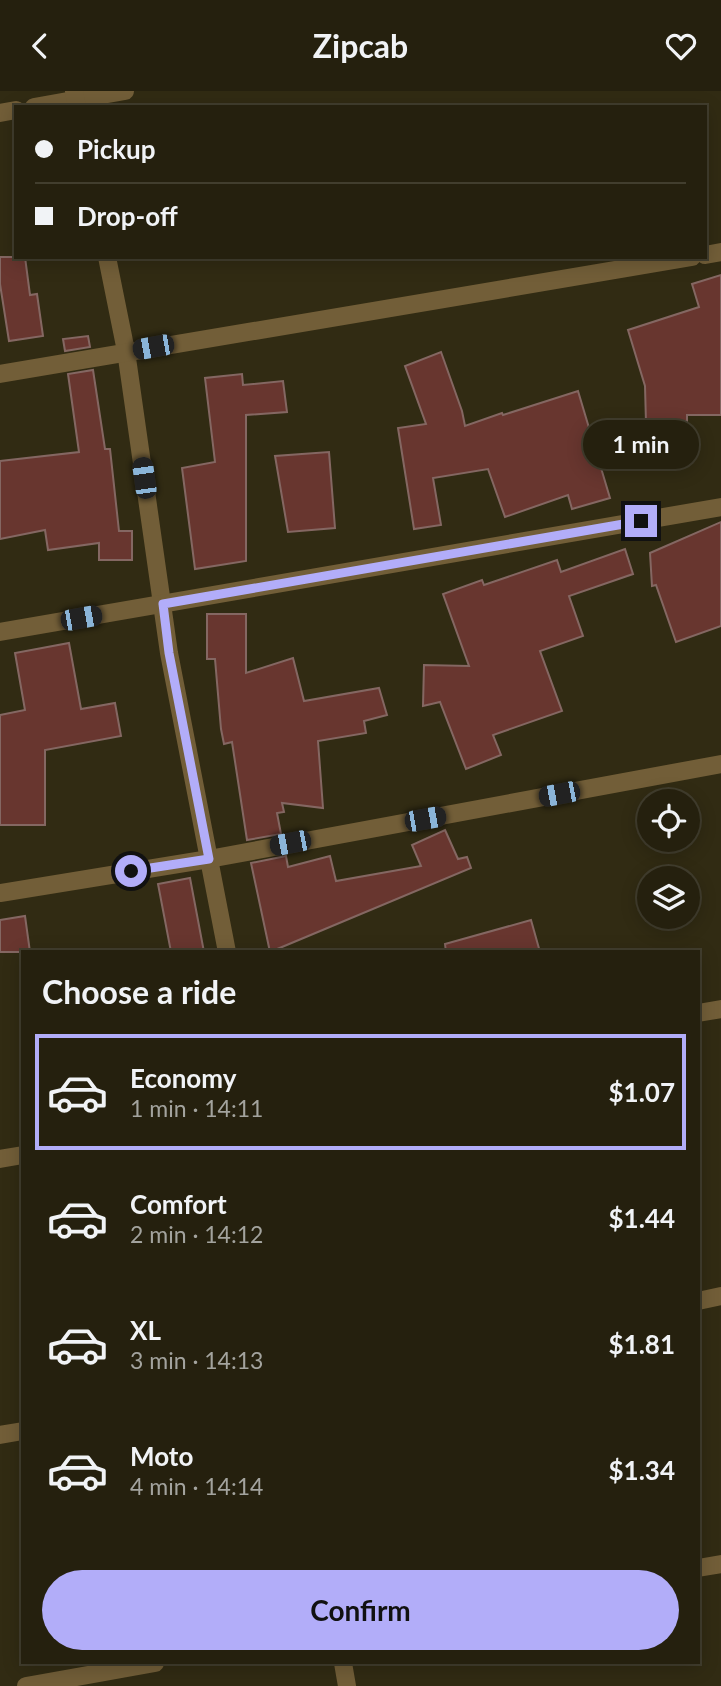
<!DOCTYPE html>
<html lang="en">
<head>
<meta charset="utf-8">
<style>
  :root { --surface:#25200e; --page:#312d1c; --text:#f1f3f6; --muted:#a3a39e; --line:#423e2e; --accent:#b2adf9 }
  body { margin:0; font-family:Lato,sans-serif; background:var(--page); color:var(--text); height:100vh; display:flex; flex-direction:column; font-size:26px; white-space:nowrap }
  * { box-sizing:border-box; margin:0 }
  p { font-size:23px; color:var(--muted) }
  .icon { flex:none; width:38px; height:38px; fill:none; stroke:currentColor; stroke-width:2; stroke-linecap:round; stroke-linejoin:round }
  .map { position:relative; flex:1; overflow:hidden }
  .side { position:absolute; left:21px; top:859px; width:679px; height:714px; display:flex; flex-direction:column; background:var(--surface); border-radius:0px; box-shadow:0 4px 18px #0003,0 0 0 2px var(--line) }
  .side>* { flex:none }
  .hud { position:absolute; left:14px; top:14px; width:693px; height:154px; border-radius:0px; box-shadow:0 4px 18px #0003,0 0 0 2px var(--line); display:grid; align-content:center; height:154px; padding:0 21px; background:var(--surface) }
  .controls { position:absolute; left:637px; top:698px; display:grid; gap:14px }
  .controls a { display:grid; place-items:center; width:63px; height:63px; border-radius:50%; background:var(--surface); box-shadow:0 4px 18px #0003,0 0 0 2px var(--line); font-size:35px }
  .end { position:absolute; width:32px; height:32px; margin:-16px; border:9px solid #b2adf9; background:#111; box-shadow:0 0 0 4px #111 }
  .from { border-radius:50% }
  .bubble { position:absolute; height:49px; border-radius:24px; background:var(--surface); box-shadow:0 4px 18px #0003,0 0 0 2px var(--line); font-size:23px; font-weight:700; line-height:49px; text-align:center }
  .car { position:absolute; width:21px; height:42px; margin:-21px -10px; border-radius:9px; box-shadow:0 0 5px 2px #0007; background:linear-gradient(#222 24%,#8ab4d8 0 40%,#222 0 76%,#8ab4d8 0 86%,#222 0) }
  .hud b { display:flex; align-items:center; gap:24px; height:66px; font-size:26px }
  .hud b+b { border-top:2px solid var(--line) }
  .hud i { width:18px; height:18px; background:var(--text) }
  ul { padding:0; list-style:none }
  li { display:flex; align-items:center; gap:21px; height:116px; margin:0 14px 10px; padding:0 7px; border:4px solid transparent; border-radius:0px }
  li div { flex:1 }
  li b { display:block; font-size:26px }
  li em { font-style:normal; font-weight:700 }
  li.on { border-color:var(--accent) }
  li>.icon { width:63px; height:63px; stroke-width:1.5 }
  h2 { padding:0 21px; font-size:32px; line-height:84px }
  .cta { display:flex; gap:14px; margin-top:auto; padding:14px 21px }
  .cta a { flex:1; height:80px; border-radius:42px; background:var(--accent); color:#111; font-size:28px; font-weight:700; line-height:80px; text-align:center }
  header { display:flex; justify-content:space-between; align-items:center; height:91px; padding:0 21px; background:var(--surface); font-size:32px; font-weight:700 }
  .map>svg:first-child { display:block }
  .building { fill:#68362f; stroke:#846762; stroke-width:2 }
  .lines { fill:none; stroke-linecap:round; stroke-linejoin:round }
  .minor { stroke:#725e38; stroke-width:18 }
  .tertiary { stroke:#725e38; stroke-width:18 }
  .route { stroke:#b2adf9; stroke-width:9 }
</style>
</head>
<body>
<header><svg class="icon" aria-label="back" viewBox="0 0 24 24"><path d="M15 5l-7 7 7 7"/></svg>Zipcab<svg class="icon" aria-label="heart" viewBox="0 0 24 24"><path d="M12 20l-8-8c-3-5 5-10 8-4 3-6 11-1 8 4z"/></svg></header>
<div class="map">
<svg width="721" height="1595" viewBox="0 0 721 1595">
  <rect width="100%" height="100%" fill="#312b13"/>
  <!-- building -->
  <g class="building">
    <polygon points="0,166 25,166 30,204 37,203 43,245 9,250 0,193"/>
    <polygon points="721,184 721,324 687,324 687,330 646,332 645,295 628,239 699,216 692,193"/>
    <polygon points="88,245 90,256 65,260 63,248"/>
    <polygon points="441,261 462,320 465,335 502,322 503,324 578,300 610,407 572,418 568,404 505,426 488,378 433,387 441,434 414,438 398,337 426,333 405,275"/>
    <polygon points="93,279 105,358 110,358 119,440 132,440 132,469 99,469 99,452 48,459 45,439 0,448 0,370 79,361 68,283"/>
    <polygon points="242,283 243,294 283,290 287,321 246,324 246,470 195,478 182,377 215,371 205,287"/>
    <polygon points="329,361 335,437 288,441 275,365"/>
    <polygon points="721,431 721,535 676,551 656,494 652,495 650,462"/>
    <polygon points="625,458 633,483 569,505 583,545 540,560 562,620 493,644 501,664 466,678 440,611 423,615 424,574 469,575 443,503 482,489 484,494 557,469 561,481"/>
    <polygon points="207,523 246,523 246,582 293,567 304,610 379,597 387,624 364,630 366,642 318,650 323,717 282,712 284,721 277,722 281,743 247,749 232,651 224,653 221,638 215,568 207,568"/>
    <polygon points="69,552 81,618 115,612 121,645 45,659 45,734 0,734 0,624 25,619 15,562"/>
    <polygon points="445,739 458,768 467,766 471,777 270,861 251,772 286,765 288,776 330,765 336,790 421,775 412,754"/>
    <polygon points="190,787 204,861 171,861 158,793"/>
    <polygon points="25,825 30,861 0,861 0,829"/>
    <polygon points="531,829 540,861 446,861 445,853"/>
  </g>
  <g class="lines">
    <!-- minor -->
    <g class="minor">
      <polyline points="34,16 125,0"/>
      <polyline points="0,22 16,19"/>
      <polyline points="705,164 721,161"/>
      <polyline points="107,166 126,260 169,562 227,861"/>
      <polyline points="0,283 692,166"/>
      <polyline points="0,541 721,416"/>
      <polyline points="0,802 209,768 721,673"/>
      <polyline points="698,922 721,918"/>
      <polyline points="0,1068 23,1064"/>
      <polyline points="698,1210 721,1205"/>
      <polyline points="0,1344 23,1340"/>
      <polyline points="698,1477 721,1473"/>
      <polyline points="343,1572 347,1595"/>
      <polyline points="26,1595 155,1572"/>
    </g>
    <!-- tertiary -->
    <polyline class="tertiary" points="74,0 77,16"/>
  </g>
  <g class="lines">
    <!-- route -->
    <polyline class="route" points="131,780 209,768 169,562 163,513 641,430"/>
  </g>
</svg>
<div class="controls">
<a><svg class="icon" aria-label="locate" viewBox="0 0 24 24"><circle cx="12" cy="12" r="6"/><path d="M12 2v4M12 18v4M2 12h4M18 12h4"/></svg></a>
<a><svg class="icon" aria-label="layers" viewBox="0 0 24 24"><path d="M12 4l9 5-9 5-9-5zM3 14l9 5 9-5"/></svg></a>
</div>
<i class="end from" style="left:131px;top:780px"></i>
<i class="end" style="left:641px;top:430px"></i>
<div class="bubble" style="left:583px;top:329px;width:116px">1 min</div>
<i class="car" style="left:153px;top:256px;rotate:260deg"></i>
<i class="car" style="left:144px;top:387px;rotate:352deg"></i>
<i class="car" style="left:81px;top:527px;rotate:80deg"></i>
<i class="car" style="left:559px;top:703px;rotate:259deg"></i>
<i class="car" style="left:425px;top:728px;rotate:80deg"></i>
<i class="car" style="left:290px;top:752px;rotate:259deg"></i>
<div class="hud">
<b><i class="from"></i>Pickup</b>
<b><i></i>Drop-off</b>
</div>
<section class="side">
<h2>Choose a ride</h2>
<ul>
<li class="on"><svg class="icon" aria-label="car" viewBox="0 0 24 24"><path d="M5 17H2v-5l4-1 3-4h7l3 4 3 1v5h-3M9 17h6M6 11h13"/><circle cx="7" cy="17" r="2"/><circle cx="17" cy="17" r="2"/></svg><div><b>Economy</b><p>1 min · 14:11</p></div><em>$1.07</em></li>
<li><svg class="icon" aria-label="car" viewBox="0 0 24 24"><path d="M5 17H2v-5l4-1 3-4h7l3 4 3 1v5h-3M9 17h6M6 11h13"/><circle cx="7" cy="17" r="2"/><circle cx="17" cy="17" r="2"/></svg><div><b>Comfort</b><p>2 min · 14:12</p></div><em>$1.44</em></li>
<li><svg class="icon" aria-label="car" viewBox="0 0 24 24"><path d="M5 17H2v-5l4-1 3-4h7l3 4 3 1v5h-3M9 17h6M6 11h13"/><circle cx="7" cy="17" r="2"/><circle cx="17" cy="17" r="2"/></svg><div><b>XL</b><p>3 min · 14:13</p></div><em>$1.81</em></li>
<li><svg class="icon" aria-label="car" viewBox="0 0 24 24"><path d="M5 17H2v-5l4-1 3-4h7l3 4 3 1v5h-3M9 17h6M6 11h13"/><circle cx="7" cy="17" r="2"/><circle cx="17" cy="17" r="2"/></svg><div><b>Moto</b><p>4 min · 14:14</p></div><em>$1.34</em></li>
</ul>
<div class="cta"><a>Confirm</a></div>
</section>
</div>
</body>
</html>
